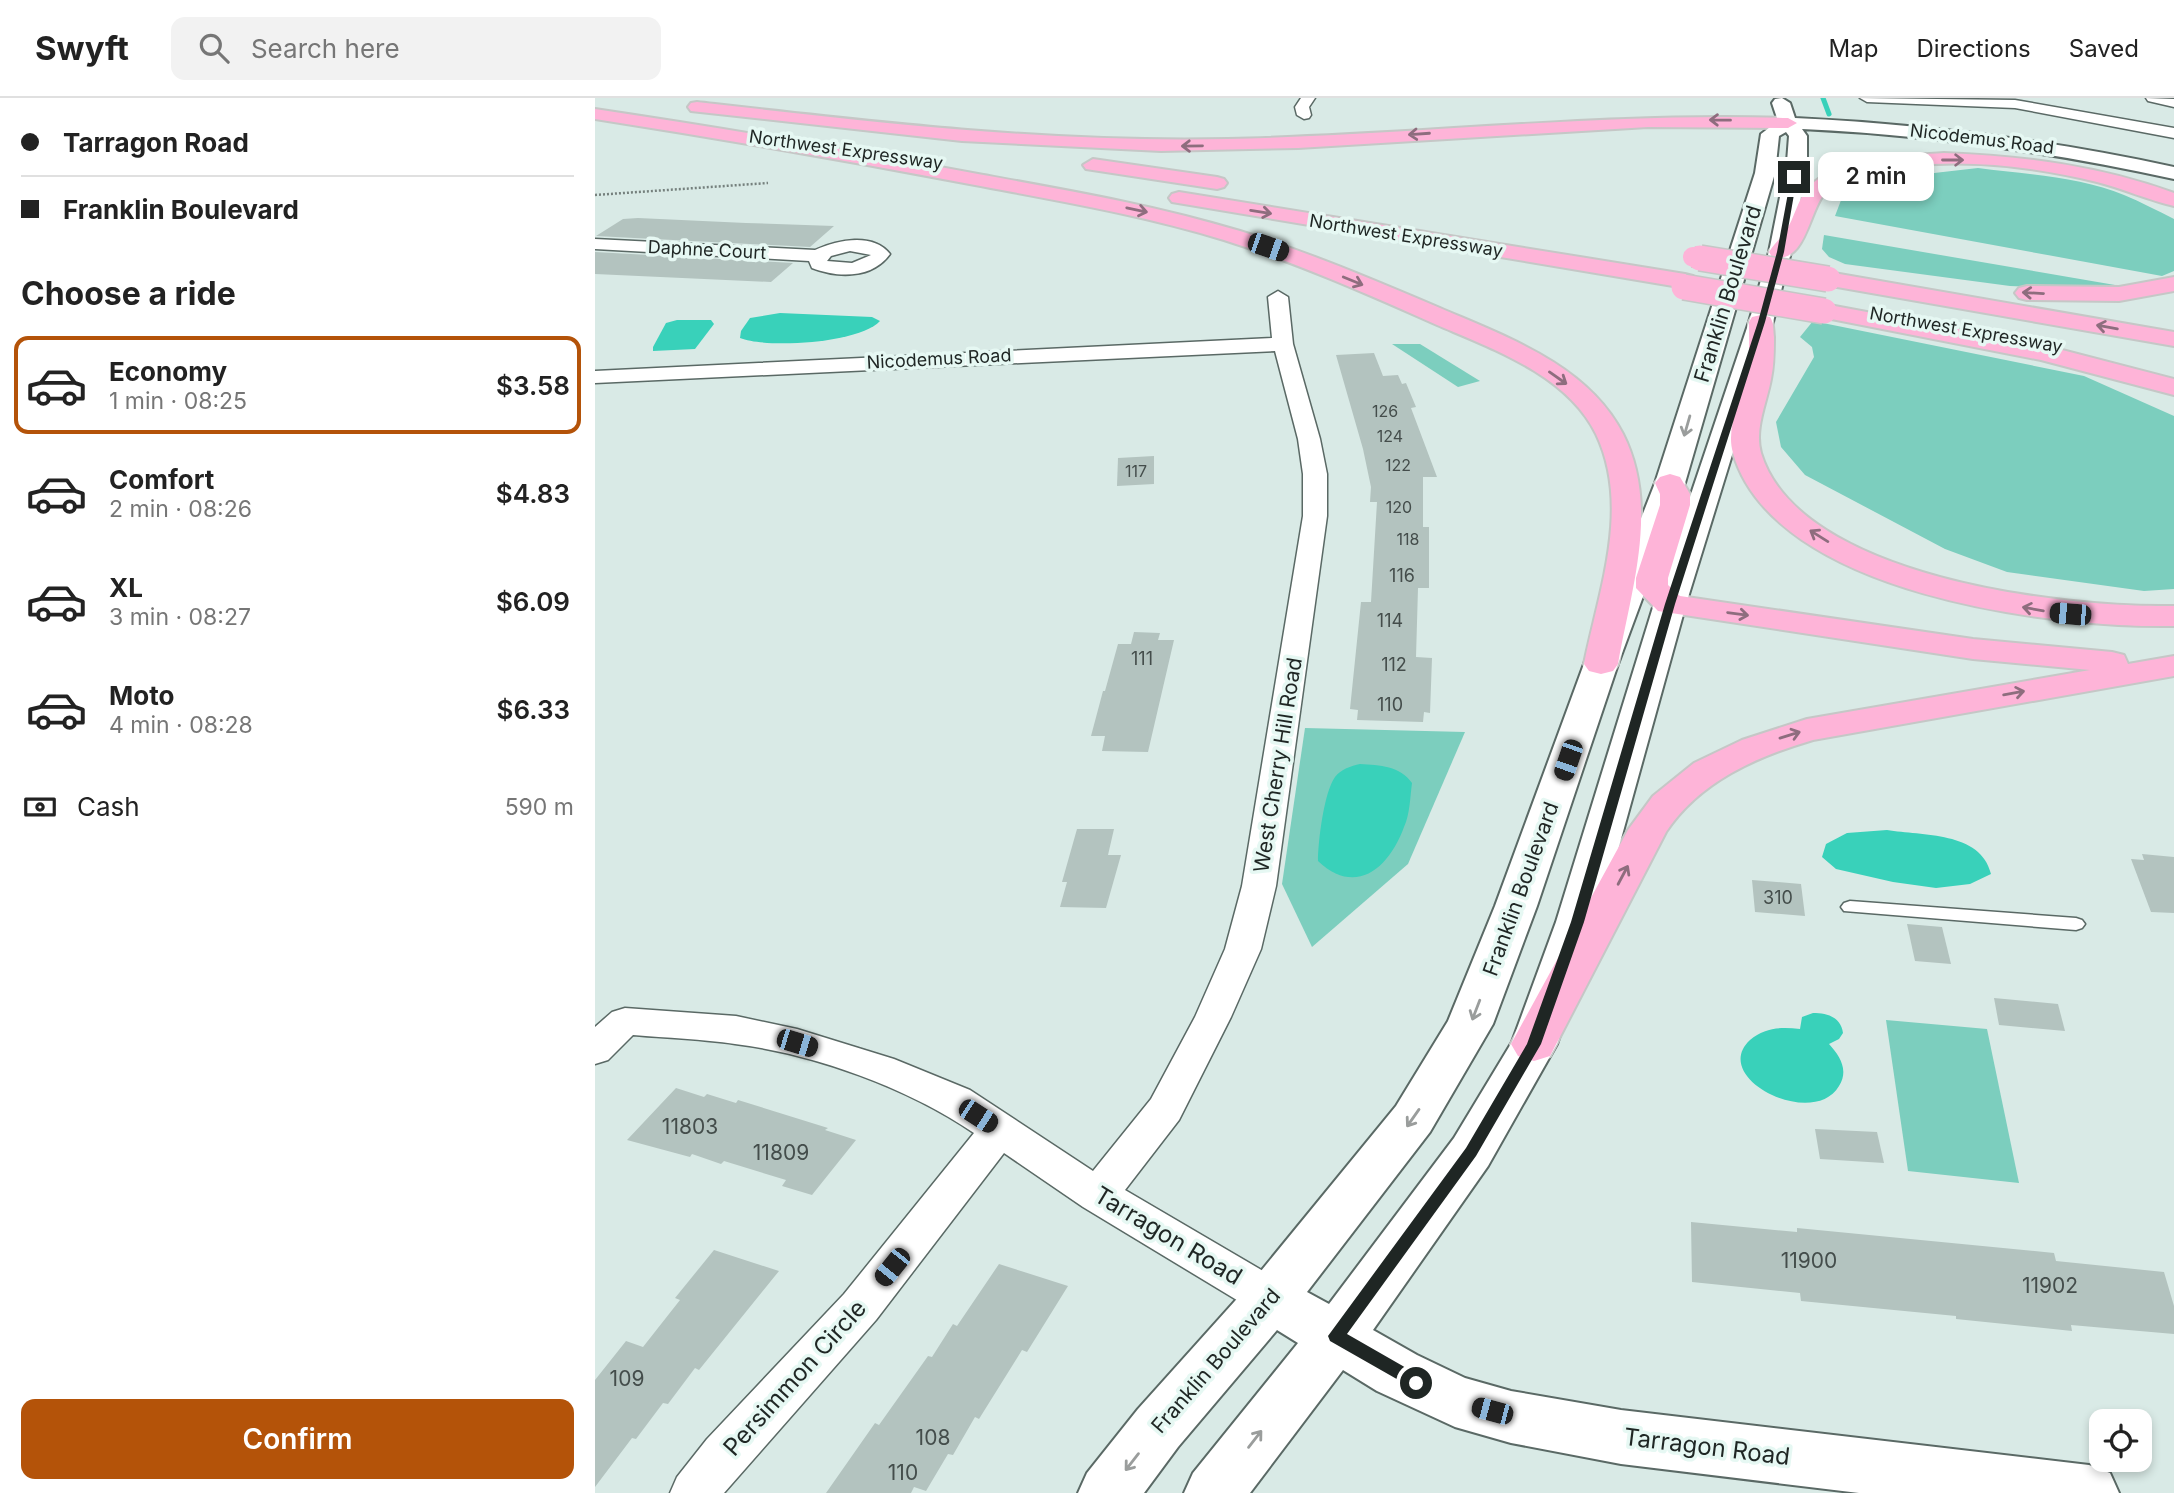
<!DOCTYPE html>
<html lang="en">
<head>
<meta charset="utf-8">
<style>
  :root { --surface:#fff; --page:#f2f2f2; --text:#222; --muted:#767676; --line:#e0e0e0; --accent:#b45309 }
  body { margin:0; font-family:Inter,sans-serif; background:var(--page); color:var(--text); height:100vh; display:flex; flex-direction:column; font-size:26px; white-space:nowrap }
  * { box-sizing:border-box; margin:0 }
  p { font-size:23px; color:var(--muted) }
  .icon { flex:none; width:38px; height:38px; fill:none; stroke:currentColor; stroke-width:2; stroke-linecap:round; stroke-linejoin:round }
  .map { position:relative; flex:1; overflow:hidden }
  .drawer { display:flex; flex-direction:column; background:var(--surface); width:595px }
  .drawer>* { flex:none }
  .hud { display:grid; align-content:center; height:154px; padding:0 21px; background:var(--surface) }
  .buttons { position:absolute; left:1494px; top:1311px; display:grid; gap:14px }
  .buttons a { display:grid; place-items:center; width:63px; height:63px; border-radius:14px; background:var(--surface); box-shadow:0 4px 10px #0003; font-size:35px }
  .end { position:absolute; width:32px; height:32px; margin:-16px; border:9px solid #1f2624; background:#fff; box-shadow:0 0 0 4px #fff }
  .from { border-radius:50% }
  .bubble { position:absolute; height:49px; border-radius:14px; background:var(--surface); box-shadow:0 4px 10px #0003; font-size:23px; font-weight:600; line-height:49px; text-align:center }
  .car { position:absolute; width:21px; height:42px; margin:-21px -10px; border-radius:9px; box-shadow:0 0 5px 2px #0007; background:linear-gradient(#222 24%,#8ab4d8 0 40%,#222 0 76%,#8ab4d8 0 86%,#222 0) }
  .hud b { display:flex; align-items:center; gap:24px; height:66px; font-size:26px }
  .hud b+b { border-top:2px solid var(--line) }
  .hud i { width:18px; height:18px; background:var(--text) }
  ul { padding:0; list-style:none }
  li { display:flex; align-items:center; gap:21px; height:98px; margin:0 14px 10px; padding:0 7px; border:4px solid transparent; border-radius:14px }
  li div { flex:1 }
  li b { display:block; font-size:26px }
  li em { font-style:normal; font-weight:600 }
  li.on { border-color:var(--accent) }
  li>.icon { width:63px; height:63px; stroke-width:1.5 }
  h2 { padding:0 21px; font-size:32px; line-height:84px }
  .pay { display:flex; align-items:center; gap:18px; height:77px; padding:0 21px; font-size:26px }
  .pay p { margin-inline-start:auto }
  .cta { display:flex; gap:14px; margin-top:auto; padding:14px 21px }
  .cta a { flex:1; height:80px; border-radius:14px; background:var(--accent); color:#fff; font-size:28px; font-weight:600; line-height:80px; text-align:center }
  header { display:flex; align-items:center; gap:42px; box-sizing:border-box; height:98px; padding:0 35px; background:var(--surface); border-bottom:2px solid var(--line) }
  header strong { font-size:33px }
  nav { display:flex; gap:38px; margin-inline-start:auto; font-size:24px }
  .search { width:490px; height:63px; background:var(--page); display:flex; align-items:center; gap:18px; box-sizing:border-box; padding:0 24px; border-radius:14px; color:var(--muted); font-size:26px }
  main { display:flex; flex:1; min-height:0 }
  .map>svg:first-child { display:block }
  .green { fill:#7ccebe }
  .water { fill:#39d1ba }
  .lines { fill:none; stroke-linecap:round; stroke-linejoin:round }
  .stream { stroke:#39d1ba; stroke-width:5 }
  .building { fill:#b3c3bf }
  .lane-casing { stroke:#5a6965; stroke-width:3 }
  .street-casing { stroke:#5a6965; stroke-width:3 }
  .secondary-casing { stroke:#5a6965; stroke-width:4 }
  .highway-casing { stroke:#c5c7c6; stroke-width:4 }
  .path { stroke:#75807d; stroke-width:2.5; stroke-dasharray:2 2; stroke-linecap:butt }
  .lane { fill:#fff; fill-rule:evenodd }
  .street { fill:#fff; fill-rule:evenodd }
  .secondary { fill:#fff; fill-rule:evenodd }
  .highway { fill:#feb4d8; fill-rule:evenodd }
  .highway-bridge-far1-casing { stroke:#c5c7c6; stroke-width:22; stroke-linecap:butt }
  .highway-bridge-casing { stroke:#c5c7c6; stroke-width:28; stroke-linecap:butt }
  .highway-bridge-far1 { stroke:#feb4d8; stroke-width:20 }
  .highway-bridge { stroke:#feb4d8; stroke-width:25 }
  .oneway { stroke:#8e6d7e }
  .oneway2 { stroke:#9a9d9c }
  .route { fill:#1f2624 }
  .labels { text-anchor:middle; stroke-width:7; stroke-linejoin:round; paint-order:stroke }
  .far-number-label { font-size:16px; fill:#444d4b }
  .far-street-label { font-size:18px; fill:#1f2624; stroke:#e6f8f3 }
  .number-label { font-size:18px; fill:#444d4b }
  .street-label { font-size:21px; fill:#1f2624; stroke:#e6f8f3 }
  .near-number-label { font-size:21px; fill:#444d4b }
  .near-street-label { font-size:24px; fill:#1f2624; stroke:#e6f8f3 }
</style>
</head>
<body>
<header>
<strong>Swyft</strong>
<div class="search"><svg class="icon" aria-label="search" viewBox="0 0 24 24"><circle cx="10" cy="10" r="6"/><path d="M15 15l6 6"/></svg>Search here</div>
<nav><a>Map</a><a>Directions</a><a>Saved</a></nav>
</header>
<main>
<section class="drawer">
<div class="hud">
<b><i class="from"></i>Tarragon Road</b>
<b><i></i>Franklin Boulevard</b>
</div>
<h2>Choose a ride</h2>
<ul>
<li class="on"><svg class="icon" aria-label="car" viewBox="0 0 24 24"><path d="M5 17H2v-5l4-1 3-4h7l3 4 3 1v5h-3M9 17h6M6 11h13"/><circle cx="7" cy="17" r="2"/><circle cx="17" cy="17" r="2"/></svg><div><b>Economy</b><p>1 min · 08:25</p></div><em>$3.58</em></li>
<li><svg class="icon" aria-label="car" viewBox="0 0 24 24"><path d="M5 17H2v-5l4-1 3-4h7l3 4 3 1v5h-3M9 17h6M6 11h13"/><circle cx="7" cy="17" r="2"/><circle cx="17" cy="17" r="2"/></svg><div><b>Comfort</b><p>2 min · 08:26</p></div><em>$4.83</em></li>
<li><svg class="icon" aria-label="car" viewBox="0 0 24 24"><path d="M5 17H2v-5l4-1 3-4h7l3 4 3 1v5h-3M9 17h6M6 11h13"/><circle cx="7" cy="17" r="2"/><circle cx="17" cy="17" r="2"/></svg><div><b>XL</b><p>3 min · 08:27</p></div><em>$6.09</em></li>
<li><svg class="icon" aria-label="car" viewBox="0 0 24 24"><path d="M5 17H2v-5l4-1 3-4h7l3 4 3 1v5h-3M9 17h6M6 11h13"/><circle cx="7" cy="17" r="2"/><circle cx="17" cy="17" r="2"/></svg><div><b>Moto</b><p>4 min · 08:28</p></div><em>$6.33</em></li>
</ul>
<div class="pay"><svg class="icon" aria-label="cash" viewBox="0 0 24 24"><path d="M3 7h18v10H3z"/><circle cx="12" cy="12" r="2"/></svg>Cash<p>590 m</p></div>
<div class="cta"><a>Confirm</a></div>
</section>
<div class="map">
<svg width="1579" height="1395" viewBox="0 0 1579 1395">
  <rect width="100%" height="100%" fill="#d9eae6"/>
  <!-- green -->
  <g class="green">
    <path d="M1383 70C1429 76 1486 79 1529 97 1546 104 1563 113 1579 121V173L1567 178 1240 118 1248 97 1278 82Z"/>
    <polygon points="1229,137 1520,187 1464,190 1415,188 1250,166 1234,159 1227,151"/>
    <polygon points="1218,223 1489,278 1579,318 1579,491 1549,493 1412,474 1350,451 1210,377 1186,349 1181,324 1219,259 1217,249 1205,239"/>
    <polygon points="797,246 825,246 885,283 863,289"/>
    <polygon points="710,630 870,634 813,766 717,849 687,786"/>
    <polygon points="1291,922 1392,931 1424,1085 1313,1073"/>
  </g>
  <!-- water -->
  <g class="water">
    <path d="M185 215 277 219 285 223C265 245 173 251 145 240L146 233 155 220Z"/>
    <polygon points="82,222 116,222 119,226 100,251 58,253 58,249 71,225"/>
    <path d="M765 666C785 667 805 668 817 685 815 699 815 716 809 729 794 770 761 799 723 763 723 744 729 694 740 679 746 671 756 668 765 666Z"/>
    <path d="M1292 732C1327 738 1386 733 1396 776L1375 786 1341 790 1298 784 1241 771 1227 759 1231 746 1252 735Z"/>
    <path d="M1218 915C1232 915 1246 919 1248 935L1244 941 1234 946C1245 958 1254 972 1244 988 1218 1032 1114 980 1155 942 1170 929 1187 929 1205 931L1207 919Z"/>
  </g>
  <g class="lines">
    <!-- stream -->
    <polyline class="stream" points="1228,0 1234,16"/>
  </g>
  <!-- building -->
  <g class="building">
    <polygon points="43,120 151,125 239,128 215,149 1,138 28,121"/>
    <polygon points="0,154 198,165 176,184 0,176"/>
    <polygon points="779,255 788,278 803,277 807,286 811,285 821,309 816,310 842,379 828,379 828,429 834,429 834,490 823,490 821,559 837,560 835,615 829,614 828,624 762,622 763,612 755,611 766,504 776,504 782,404 775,404 776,389 768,351 741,257"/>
    <polygon points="559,358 559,386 522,388 523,360"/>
    <polygon points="539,534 565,535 563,542 579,542 553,654 507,653 510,638 496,638 508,593 510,593 523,546 536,546"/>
    <polygon points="482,731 519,731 513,757 526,757 511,810 465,809 472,784 467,784"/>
    <polygon points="1547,756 1579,759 1579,815 1556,814 1536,761 1549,762"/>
    <polygon points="1157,782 1206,786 1210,818 1160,814"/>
    <polygon points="1312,826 1347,829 1356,866 1320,863"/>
    <polygon points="1399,900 1463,906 1470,933 1404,927"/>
    <polygon points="81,990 109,999 112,996 141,1005 143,1002 233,1030 230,1032 261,1042 217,1097 187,1088 191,1082 129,1063 126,1066 97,1056 95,1059 32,1042"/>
    <polygon points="1220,1031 1282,1034 1289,1065 1225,1061"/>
    <polygon points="1096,1124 1202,1134 1202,1130 1459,1155 1461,1163 1569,1174 1579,1208 1579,1236 1476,1227 1477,1233 1361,1221 1361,1218 1206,1203 1205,1195 1097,1184"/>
    <polygon points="119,1152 184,1173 104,1272 100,1270 73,1306 68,1305 41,1341 37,1340 0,1389 0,1282 31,1243 48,1249 85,1202 80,1200"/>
    <polygon points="404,1166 473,1188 432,1254 427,1252 384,1321 380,1319 358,1357 353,1356 331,1393 319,1389 316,1395 231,1395 280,1325 284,1327 333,1258 337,1259 358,1226 362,1228"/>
  </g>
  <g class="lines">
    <defs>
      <polygon id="lane" points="1255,803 1481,820 1487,822 1490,826 1487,830 1481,832 1249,813 1246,809 1249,805"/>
      <g id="street">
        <polygon points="706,0 720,0 714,9 716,17 714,20 709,21 702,17 700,9"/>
        <polygon points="1265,0 1420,2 1579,30 1579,40 1420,10 1272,4"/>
        <polygon points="1551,0 1579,1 1579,9 1553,3"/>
        <path d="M0 141 220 152C242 142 278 134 295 156 277 181 243 180 217 170L214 163 0 151ZM255 153 276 157 257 165 232 163 236 158Z"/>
        <path d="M683 193 693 199 698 246 725 341 732 376V418L681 788 666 851 636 919 584 1022 530 1092 692 1187 698 1200 692 1213 676 1219 660 1213 488 1109 409 1055 281 1222 129 1395H75L82 1379 112 1341 249 1196 379 1035C313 990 220 956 140 946 107 941 72 940 38 937L13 962 0 966V929L17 914 30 910 141 918 202 931 299 961 375 992 498 1073 556 1001 600 919 630 851 647 788 708 418V376L703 341 680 253 0 285V273L677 240 673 199Z"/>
      </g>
      <path id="secondary" d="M1187 0 1195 5 1200 20C1328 26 1454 42 1579 69V81C1456 54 1333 37 1207 31L1212 38V64L1196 154 1178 224 1091 506 1003 824 962 946 893 1068 778 1232 822 1257 870 1280 916 1293 1026 1312 1494 1367 1515 1375 1524 1395H1264L1026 1366 916 1345 860 1329 782 1293 748 1272 655 1395H589L598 1375 703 1245 682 1232 583 1349 549 1395H483L492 1375 543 1311 657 1184 801 1008 853 923 900 808 989 566 1060 385 1160 75 1166 36 1183 23 1177 5 1180 1ZM1191 34 1194 38 1192 64 1174 154 1154 224 1059 506 961 824 917 944 859 1040 734 1206 712 1194 835 1034 898 926 942 808 1023 566 1090 385 1180 75 1184 38Z"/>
      <g id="highway">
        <path d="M102 4C278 24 455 45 633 41 820 37 1006 14 1193 20L1202 25 1193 30 1053 29 703 50 566 53 367 43 96 13 93 9 96 5Z"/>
        <path d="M0 11C128 30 256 52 383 76 471 92 559 107 645 133 713 154 779 182 845 210 912 239 993 267 1028 336 1065 409 1036 491 1023 566L1018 573 1006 576 994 573 989 566C1004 492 1036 409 1001 336 972 277 898 251 842 227 772 196 702 165 629 142 548 117 464 103 380 87 254 63 127 41 0 21Z"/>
        <path d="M1349 55C1428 58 1505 68 1579 95V108C1553 102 1529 91 1502 84 1429 66 1343 57 1269 76 1257 79 1235 88 1227 99 1214 117 1209 167 1177 159L1174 154C1179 146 1186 140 1191 133 1200 119 1202 102 1214 89 1241 60 1312 57 1349 55Z"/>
        <polygon points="498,61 622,79 629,81 632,85 629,89 622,91 491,71 488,67"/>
        <polygon points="584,94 1090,176 1098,178 1101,183 1098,188 1090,190 577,104 574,100 577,96"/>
        <polygon points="1233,174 1579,234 1579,248 1225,186 1222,181 1225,176"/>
        <polygon points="1579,179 1579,193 1524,203 1432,202 1424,200 1420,195 1424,190 1432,188 1524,189"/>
        <polygon points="1229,206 1448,247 1579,281 1579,297 1446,262 1221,218 1217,213 1221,208"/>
        <path d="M1166 217 1175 219C1179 225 1178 231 1179 239 1179 253 1179 267 1176 281 1172 304 1159 331 1166 355 1204 480 1469 510 1579 508V528C1456 530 1179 496 1138 355 1130 328 1148 298 1152 272 1155 256 1154 240 1154 224L1157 219Z"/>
        <path d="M1075 376 1085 379 1095 396V407L1073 480V487L1085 498 1378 541 1517 554 1529 557 1533 566 1579 558V578L1218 642C1161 659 1105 683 1071 734L955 958 939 963 923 958 916 946 1033 732 1058 698 1099 665 1147 642 1212 621 1495 572 1378 561 1063 513 1041 490V480L1065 407V396L1060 385 1065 379Z"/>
      </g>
    </defs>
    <!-- lane casing -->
    <use href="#lane" class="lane-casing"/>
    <!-- street casing -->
    <use href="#street" class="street-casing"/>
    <!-- secondary casing -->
    <use href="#secondary" class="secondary-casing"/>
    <!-- highway casing -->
    <use href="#highway" class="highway-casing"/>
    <!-- path -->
    <polyline class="path" points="0,97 173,85"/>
    <!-- lane -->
    <use href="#lane" class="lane"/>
    <!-- street -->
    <use href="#street" class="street"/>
    <!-- secondary -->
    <use href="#secondary" class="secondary"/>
    <!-- highway -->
    <use href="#highway" class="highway"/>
    <defs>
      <polyline id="highway-bridge-far1" points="1098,159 1115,162"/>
      <g id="highway-bridge">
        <polyline points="1105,160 1233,181"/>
        <polyline points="1089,189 1229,213"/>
      </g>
    </defs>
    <!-- highway-bridge-far1 casing -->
    <use href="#highway-bridge-far1" class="highway-bridge-far1-casing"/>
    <!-- highway-bridge casing -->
    <use href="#highway-bridge" class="highway-bridge-casing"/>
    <!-- highway-bridge-far1 -->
    <use href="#highway-bridge-far1" class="highway-bridge-far1"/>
    <!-- highway-bridge -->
    <use href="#highway-bridge" class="highway-bridge"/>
  </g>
  <!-- one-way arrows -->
  <defs><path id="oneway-shaft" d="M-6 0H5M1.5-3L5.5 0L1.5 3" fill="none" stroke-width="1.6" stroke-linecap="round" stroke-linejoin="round" transform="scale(1.75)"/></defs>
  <g class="oneway">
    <use href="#oneway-shaft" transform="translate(1125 22) rotate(-179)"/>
    <use href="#oneway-shaft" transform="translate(824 36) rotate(176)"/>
    <use href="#oneway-shaft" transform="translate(597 48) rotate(179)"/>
    <use href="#oneway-shaft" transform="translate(1358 62)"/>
    <use href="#oneway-shaft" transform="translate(542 112) rotate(12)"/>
    <use href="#oneway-shaft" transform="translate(666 114) rotate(9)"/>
    <use href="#oneway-shaft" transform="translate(758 183) rotate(22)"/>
    <use href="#oneway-shaft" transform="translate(1438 195) rotate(-177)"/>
    <use href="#oneway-shaft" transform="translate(1512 229) rotate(-170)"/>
    <use href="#oneway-shaft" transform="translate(963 280) rotate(35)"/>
    <use href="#oneway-shaft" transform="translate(1224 438) rotate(-148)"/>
    <use href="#oneway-shaft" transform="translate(1438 511) rotate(-170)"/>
    <use href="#oneway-shaft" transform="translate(1143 516) rotate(8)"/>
    <use href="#oneway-shaft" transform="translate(1419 595) rotate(-10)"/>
    <use href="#oneway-shaft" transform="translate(1195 637) rotate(-17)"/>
    <use href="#oneway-shaft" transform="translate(1028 777) rotate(-62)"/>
  </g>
  <g class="oneway2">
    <use href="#oneway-shaft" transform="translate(1092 328) rotate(106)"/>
    <use href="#oneway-shaft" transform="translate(881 912) rotate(111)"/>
    <use href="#oneway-shaft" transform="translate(818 1020) rotate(125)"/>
    <use href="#oneway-shaft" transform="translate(660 1341) rotate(-52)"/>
    <use href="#oneway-shaft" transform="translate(537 1364) rotate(128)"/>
  </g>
  <!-- route -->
  <polygon class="route" points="1199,77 1202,79 1189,154 1170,224 1080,506 989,824 946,946 881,1058 752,1236 827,1279 830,1285 827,1290 821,1292 735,1243 733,1238 871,1050 932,946 976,824 1070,506 1163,224 1182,154 1196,79"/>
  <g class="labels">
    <!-- far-number labels -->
    <g class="far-number-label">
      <text x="790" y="319">126</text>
      <text x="795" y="344">124</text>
      <text x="803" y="373">122</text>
      <text x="541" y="379">117</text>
      <text x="804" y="415">120</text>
      <text x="813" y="447">118</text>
    </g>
    <!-- far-street labels -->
    <g class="far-street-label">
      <text transform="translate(1387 41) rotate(7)" y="6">Nicodemus Road</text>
      <text transform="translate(251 52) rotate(8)" y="6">Northwest Expressway</text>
      <text transform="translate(811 138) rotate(9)" y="6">Northwest Expressway</text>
      <text transform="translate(112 152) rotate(3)" y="6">Daphne Court</text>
      <text transform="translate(1371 232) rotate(10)" y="6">Northwest Expressway</text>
      <text transform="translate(344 261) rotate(-3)" y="6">Nicodemus Road</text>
    </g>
    <!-- number labels -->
    <g class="number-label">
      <text x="807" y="484">116</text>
      <text x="795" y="529">114</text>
      <text x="547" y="567">111</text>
      <text x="799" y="573">112</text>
      <text x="795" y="613">110</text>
      <text x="1183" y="806">310</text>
    </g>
    <!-- street labels -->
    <g class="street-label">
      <text transform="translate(1133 196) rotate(-73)" y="7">Franklin Boulevard</text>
      <text transform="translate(683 667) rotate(-81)" y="7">West Cherry Hill Road</text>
      <text transform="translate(926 791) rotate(-70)" y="7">Franklin Boulevard</text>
      <text transform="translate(621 1263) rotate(-49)" y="7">Franklin Boulevard</text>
    </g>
    <!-- near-number labels -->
    <g class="near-number-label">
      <text x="95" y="1036">11803</text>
      <text x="186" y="1062">11809</text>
      <text x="1214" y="1170">11900</text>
      <text x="1455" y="1195">11902</text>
      <text x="32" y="1288">109</text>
      <text x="338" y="1347">108</text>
      <text x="308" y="1382">110</text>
    </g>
    <!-- near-street labels -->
    <g class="near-street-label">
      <text transform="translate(573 1138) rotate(31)" y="8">Tarragon Road</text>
      <text transform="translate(200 1280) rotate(-48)" y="8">Persimmon Circle</text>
      <text transform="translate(1112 1349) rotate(7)" y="8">Tarragon Road</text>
    </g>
  </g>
</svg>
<div class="buttons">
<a><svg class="icon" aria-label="locate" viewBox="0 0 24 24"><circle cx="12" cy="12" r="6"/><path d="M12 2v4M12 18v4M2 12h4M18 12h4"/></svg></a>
</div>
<i class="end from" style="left:821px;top:1285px"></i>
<i class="end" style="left:1199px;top:79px"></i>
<div class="bubble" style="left:1223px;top:54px;width:116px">2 min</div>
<i class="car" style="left:673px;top:149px;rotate:109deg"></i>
<i class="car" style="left:1475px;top:516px;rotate:275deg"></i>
<i class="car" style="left:973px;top:662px;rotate:199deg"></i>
<i class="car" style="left:202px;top:945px;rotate:107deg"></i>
<i class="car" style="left:383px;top:1018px;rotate:123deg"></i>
<i class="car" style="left:297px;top:1169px;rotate:219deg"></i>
<i class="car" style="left:897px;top:1313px;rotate:285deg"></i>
</div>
</main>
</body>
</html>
